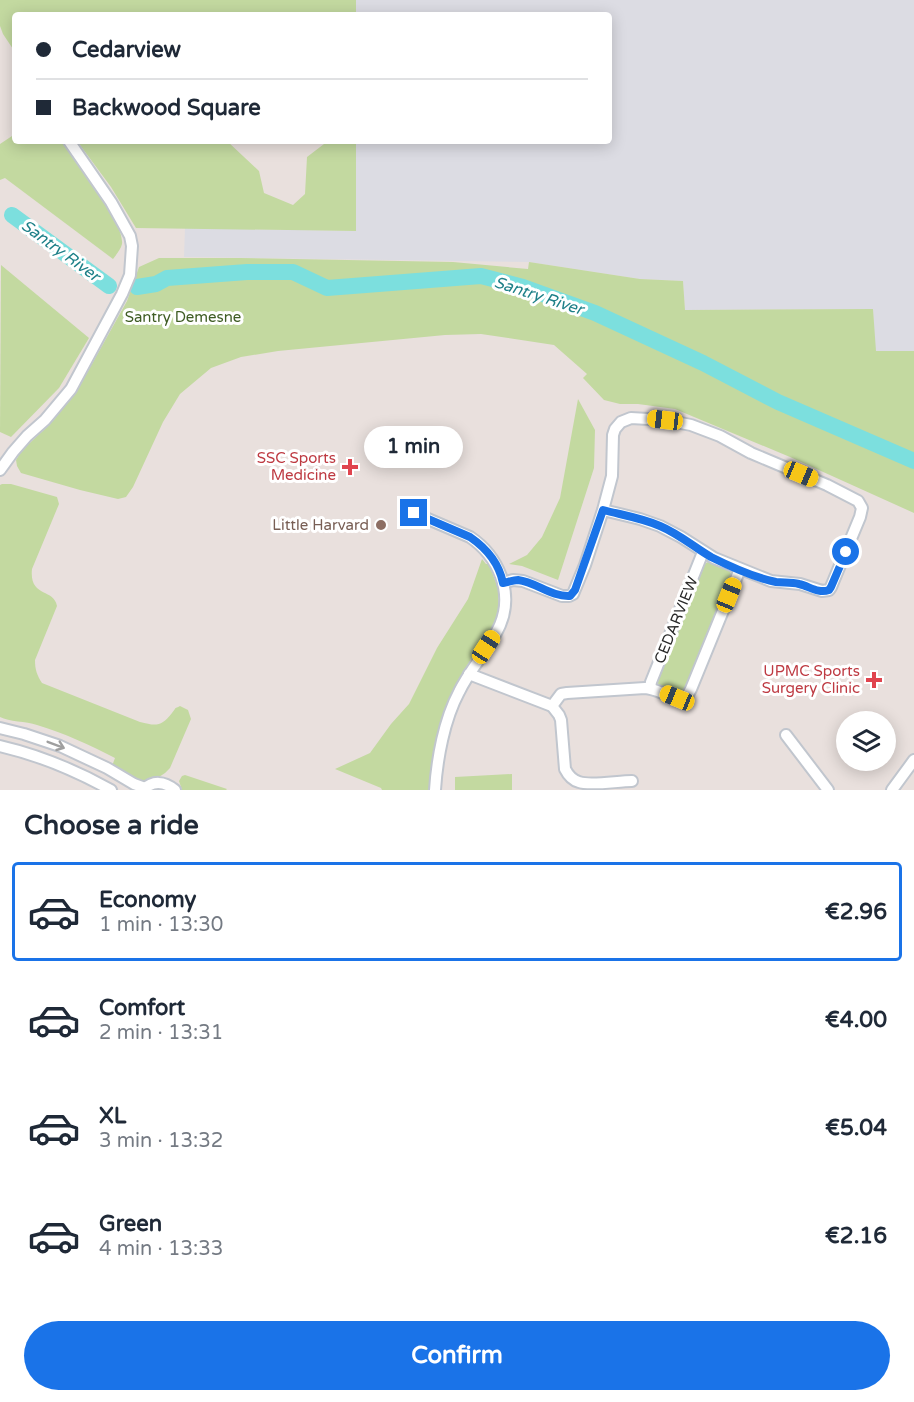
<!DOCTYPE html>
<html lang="en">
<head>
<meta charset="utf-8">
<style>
  :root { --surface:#fff; --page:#f2f2f3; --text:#1f2937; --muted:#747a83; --line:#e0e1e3; --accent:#1a73e8 }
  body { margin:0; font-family:"Varela Round",sans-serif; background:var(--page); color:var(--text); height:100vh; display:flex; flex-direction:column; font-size:22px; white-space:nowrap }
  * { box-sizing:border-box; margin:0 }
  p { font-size:20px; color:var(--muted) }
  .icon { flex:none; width:33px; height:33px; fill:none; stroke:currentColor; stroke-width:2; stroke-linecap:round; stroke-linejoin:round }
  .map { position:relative; height:790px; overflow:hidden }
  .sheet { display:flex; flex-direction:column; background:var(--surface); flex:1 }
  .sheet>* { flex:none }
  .top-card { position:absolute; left:12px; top:12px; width:600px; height:132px; border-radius:6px; box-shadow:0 3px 15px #0003; display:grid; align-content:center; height:132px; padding:0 24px; background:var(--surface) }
  .fabs { position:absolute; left:836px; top:711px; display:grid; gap:12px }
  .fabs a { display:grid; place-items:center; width:60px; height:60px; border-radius:50%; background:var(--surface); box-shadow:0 3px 15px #0003; font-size:30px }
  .end { position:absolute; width:27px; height:27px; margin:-14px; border:8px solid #1a73e8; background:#fff; box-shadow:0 0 0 3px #fff }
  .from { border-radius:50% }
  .bubble { position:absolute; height:42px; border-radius:21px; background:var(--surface); box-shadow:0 3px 15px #0003; font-size:20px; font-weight:700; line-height:42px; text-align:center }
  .car { position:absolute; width:18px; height:36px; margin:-18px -9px; border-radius:8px; box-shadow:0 0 4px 2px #0007; background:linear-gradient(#f5c518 24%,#345 0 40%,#f5c518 0 76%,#345 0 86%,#f5c518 0) }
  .top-card b { display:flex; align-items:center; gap:21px; height:57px; font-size:22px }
  .top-card b+b { border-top:2px solid var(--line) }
  .top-card i { width:15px; height:15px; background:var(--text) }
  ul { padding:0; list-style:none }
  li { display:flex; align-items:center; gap:18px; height:99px; margin:0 12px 9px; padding:0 12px; border:3px solid transparent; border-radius:6px }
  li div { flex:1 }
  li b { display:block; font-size:22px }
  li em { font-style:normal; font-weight:700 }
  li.active { border-color:var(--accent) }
  li>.icon { width:54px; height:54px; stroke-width:1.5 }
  h2 { padding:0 24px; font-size:27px; line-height:72px }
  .action { display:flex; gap:12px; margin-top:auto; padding:12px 24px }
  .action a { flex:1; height:69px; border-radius:36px; background:var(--accent); color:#fff; font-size:24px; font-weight:700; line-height:69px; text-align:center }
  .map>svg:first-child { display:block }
  .industrial { fill:#dcdce3 }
  .green { fill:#c3d9a0 }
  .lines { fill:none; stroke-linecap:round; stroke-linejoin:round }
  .river { stroke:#7cdfde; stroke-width:16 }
  .minor-casing { stroke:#c1c6ce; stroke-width:14 }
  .minor { stroke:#fff; stroke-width:10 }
  .oneway { stroke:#9f9f9f }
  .route { stroke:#1a73e8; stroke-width:8 }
  .health-dot { fill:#e0444e; stroke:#fff; stroke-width:2 }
  .education-dot { fill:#8d6e63; stroke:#fff; stroke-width:2 }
  .labels { text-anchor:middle; stroke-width:6; stroke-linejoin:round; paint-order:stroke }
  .park-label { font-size:15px; fill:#3e5c23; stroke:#fff }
  .health-label { font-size:15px; fill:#be3a42; stroke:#fff; text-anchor:end }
  .education-label { font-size:15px; fill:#785e54; stroke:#fff; text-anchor:end }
  .street-label { font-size:15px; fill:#292929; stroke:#fff }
  .water-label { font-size:16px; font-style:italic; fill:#1e8088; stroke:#fff }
</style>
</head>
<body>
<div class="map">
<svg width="914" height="790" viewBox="0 0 914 790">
  <rect width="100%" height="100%" fill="#e9e0dd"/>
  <!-- industrial -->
  <polygon class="industrial" points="356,0 914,0 914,351 875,351 873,309 685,310 683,281 640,279 529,262 184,257 185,228 355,231 356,141 609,141 609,15 356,15"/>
  <!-- green -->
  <g class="green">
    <polygon points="0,0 356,0 356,15 15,15 15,52 3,34 0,26"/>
    <path d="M15 134V141H61C75 159 125 222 122 244 121 249 116 255 113 259L5 178 0 180V144Z"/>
    <polygon points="77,141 227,141 259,171 264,193 293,205 305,194 307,157 324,144 325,141 356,141 356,231 136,228 111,187"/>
    <polygon points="159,258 240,258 453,262 528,269 529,262 640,279 683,281 685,310 873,309 876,351 914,351 914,513 790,457 675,409 638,404 620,404 604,400 583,378 587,374 554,345 481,334 445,335 278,351 241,357 211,368 180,394 163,422 133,487 126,497 118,499 80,490 21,473 17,466 16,460 22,450 47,427 66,403 88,371 127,301 139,267"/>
    <polygon points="1,265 89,338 59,388 11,437 0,432"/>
    <polygon points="578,399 595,430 594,468 558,580 522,566 509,564 527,555 542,537 560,498"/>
    <path d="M2 484H11L57 497 59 504 32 569C29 598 54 588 57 606L35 660C35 670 37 675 42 683L140 722C156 726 161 727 172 713 178 706 172 710 180 706L188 710 191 719 170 768 165 773 159 777 144 781 135 779 112 766 115 758C90 745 64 733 37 725 26 721 9 722 0 717V485Z"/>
    <polygon points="482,559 486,564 489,564 498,588 499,609 494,626 475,652 451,694 441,723 434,748 429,790 382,790 381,788 335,769 370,753 391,724 409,704 437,648 468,599"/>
    <path d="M708 562C717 564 731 567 732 577L686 690 682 694H679L662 688 659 686 657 680 703 565Z"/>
    <polygon points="512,774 512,790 455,790 455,777"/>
    <polygon points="185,775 227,789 226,790 182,790 179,781 182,776"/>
  </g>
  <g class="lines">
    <!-- river -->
    <g class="river">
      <polyline points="12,215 109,286"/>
      <polyline points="137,287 156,284 167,278 247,272 293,272 327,288 481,276 523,287 595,313 703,363 778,402 914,461"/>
    </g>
    <defs>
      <g id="minor">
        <polyline points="0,470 13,452 27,436 45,420 71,389 122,294 130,275 132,246 130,236 111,202 69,141"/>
        <path d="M414 513 470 537C498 556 514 592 500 625 490 648 470 669 459 692 444 720 437 759 435 790"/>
        <polyline points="503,583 513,580 523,581 562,596 569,596 573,594 585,565 603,510 612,476 613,435 615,429 621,422 631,418 665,420 691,425 720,436 751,453 827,485 858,501 862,508 860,517 831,587 829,590 822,591 800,584 771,581 714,558 681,537 660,526 640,519 603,510"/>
        <path d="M469 674 552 706 559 715 561 720 565 769C568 775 572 780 579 782 590 786 618 781 632 781"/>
        <polyline points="650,688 651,682 703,552"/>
        <path d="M552 706 561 694 567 693 645 688C659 689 672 700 686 698L691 689 740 569"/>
        <polyline points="0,728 24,734 60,746 107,768 134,784 145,788"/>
        <polyline points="786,735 828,790"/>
        <path d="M0 746C39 755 75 770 111 790"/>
        <path d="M143 790C153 780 164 781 175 790"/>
        <polyline points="892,790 914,760"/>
      </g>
    </defs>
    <!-- minor casing -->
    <use href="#minor" class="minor-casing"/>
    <!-- minor -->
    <use href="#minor" class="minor"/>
  </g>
  <!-- one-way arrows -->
  <defs><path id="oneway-shaft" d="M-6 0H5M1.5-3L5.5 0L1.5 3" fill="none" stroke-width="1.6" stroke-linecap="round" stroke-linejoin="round" transform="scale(1.5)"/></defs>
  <use class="oneway" href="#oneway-shaft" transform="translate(56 745) rotate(21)"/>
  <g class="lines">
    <!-- route -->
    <path class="route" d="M414 513 470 537C486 548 499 563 503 583 508 582 513 580 518 580 536 582 551 597 570 596L575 590 603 510C622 515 642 518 660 526 679 534 694 547 711 557 729 566 756 578 776 582 783 583 791 582 799 584 809 586 818 594 829 590L831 587 846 552"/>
  </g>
  <!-- markers -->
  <g class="health-dot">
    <path d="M347 458h6v6h6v6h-6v6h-6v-6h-6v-6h6z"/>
    <path d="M871 671h6v6h6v6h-6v6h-6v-6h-6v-6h6z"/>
  </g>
  <circle class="education-dot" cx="381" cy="525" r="6"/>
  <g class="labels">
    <!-- park labels -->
    <g class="park-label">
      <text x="183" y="322">Santry Demesne</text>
    </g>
    <!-- health labels -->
    <g class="health-label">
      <text x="336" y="463">SSC Sports<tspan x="336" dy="17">Medicine</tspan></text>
      <text x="860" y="676">UPMC Sports<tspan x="860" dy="17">Surgery Clinic</tspan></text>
    </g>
    <!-- education labels -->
    <g class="education-label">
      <text x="369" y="530">Little Harvard</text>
    </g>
    <!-- street labels -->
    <g class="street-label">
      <text transform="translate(676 620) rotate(-68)" y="5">CEDARVIEW</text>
    </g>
    <!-- water labels -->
    <g class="water-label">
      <text transform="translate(61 250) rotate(36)" y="6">Santry River</text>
      <text transform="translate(539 295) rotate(18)" y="6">Santry River</text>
    </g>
  </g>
</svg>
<div class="fabs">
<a><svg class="icon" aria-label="layers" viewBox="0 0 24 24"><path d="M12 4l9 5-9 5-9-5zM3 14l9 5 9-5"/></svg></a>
</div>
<i class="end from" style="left:846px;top:552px"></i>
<i class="end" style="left:414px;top:513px"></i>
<div class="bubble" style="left:364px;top:426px;width:99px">1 min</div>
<i class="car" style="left:665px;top:420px;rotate:277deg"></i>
<i class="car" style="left:801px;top:474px;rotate:113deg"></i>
<i class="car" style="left:729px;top:595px;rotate:22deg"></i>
<i class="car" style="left:486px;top:647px;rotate:33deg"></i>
<i class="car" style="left:677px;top:698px;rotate:292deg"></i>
<div class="top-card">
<b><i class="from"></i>Cedarview</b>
<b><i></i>Backwood Square</b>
</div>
</div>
<section class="sheet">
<h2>Choose a ride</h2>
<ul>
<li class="active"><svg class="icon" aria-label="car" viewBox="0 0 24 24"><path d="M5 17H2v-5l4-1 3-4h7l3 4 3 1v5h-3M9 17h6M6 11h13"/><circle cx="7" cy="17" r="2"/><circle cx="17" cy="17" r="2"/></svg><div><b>Economy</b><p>1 min · 13:30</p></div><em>€2.96</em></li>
<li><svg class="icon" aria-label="car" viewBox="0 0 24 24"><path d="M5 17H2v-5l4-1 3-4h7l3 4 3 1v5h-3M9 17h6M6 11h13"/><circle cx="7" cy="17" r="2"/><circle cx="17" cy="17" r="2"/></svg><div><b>Comfort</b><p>2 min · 13:31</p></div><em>€4.00</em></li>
<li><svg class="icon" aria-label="car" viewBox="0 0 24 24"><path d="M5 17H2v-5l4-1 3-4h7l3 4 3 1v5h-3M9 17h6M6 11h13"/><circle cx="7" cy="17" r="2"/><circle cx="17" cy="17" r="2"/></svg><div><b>XL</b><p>3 min · 13:32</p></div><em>€5.04</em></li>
<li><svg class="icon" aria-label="car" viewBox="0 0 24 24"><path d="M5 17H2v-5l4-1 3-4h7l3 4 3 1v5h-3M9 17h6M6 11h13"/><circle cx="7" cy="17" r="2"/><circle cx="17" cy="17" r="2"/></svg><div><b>Green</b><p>4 min · 13:33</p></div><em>€2.16</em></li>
</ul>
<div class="action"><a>Confirm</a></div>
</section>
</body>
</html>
